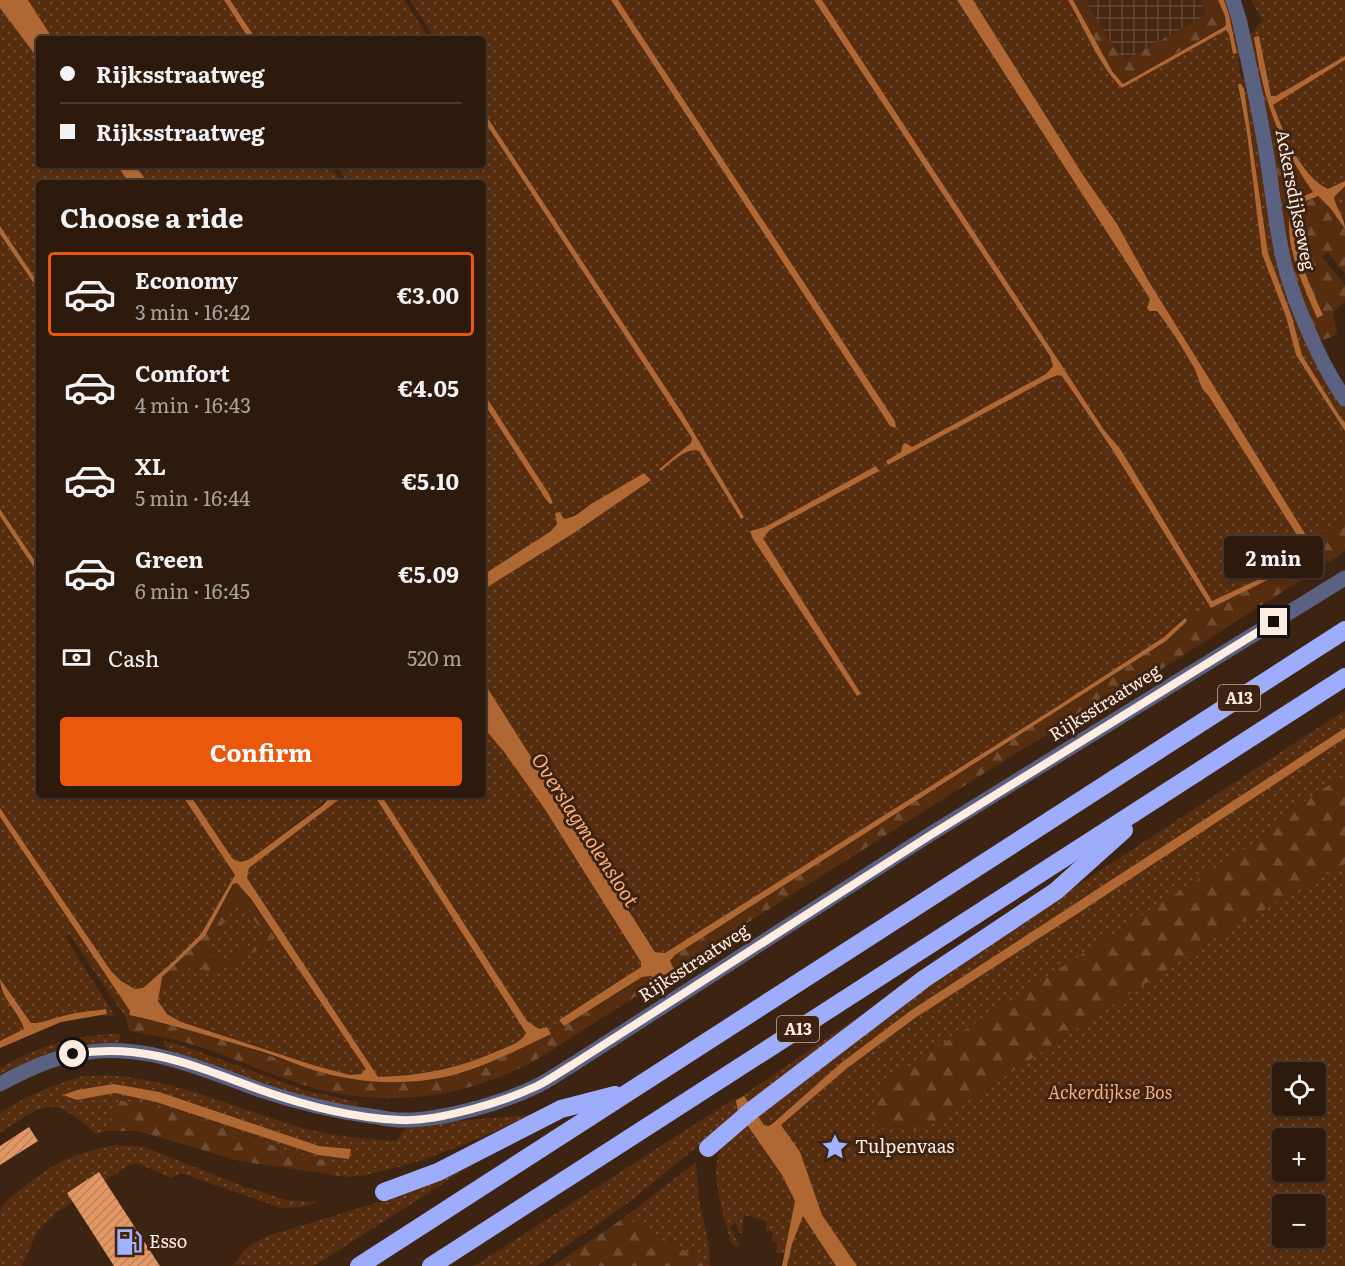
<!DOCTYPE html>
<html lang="en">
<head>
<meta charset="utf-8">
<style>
  :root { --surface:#2e1a0d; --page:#362316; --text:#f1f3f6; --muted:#a7a19d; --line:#49382e; --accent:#ea580c }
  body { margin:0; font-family:Literata,serif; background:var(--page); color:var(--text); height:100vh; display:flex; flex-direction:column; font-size:22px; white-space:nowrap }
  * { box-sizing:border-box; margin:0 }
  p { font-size:20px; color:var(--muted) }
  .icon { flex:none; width:33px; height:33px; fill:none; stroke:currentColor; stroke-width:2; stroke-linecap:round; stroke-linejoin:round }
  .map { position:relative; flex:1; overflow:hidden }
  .panel { position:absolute; left:36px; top:180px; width:450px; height:618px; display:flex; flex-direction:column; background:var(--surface); border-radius:6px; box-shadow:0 2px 4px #0004,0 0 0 2px var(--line) }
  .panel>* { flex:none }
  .guide { position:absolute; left:36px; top:36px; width:450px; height:132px; border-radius:6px; box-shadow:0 2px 4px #0004,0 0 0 2px var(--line); display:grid; align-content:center; height:132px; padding:0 24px; background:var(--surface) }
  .buttons { position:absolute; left:1272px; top:1062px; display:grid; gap:12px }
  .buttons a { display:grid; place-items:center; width:54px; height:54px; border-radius:6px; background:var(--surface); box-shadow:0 2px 4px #0004,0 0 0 2px var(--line); font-size:30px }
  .end { position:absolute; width:27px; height:27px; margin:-14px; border:8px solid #feece0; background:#111; box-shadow:0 0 0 3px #111 }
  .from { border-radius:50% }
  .bubble { position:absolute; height:42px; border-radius:6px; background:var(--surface); box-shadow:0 2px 4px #0004,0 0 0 2px var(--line); font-size:20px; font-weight:700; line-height:42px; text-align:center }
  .guide b { display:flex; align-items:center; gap:21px; height:57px; font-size:22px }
  .guide b+b { border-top:2px solid var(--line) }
  .guide i { width:15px; height:15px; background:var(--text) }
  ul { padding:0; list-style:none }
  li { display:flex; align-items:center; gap:18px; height:84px; margin:0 12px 9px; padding:0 12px; border:3px solid transparent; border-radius:6px }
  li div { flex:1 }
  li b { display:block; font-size:22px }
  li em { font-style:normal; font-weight:700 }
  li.current { border-color:var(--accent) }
  li>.icon { width:54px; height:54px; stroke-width:1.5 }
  h2 { padding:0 24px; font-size:27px; line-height:72px }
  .pay { display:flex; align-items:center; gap:15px; height:66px; padding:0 24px; font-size:22px }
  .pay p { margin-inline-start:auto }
  .action { display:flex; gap:12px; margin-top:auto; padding:12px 24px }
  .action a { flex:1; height:69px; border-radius:6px; background:var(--accent); color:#fff; font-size:24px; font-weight:700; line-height:69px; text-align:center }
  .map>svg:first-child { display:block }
  .industrial { fill:url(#industrial-grid) }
  .green { fill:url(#green-dots); fill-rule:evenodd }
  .forest { fill:url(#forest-firs); fill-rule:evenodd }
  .water { fill:#af6734; fill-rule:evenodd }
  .building { fill:url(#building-hatch) }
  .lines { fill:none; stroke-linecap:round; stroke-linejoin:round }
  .street { stroke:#5a6181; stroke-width:15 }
  .highway { stroke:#9dacfb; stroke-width:18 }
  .route { stroke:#feece0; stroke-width:8 }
  .labels { text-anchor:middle; stroke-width:6; stroke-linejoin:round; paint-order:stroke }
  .shield { fill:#3d2311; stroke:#c4b0a2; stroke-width:1.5 }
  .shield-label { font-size:16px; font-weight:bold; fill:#feece0 }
  .street-label { font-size:18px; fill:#feece0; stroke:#3d2311 }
  .park-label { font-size:18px; font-style:italic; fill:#faac77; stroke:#3d2311 }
  .poi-label { font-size:18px; fill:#feece0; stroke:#3d2311; text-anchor:start }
  .water-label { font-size:20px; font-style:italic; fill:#fdae7a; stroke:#3d2311 }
</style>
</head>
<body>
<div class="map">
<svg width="1345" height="1266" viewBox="0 0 1345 1266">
  <defs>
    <pattern id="industrial-grid" width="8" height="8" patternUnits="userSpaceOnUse" patternTransform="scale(1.5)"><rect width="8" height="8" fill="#472711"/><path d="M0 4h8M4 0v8" fill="none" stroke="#634633"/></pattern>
    <pattern id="green-dots" width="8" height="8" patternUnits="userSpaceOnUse" patternTransform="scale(1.5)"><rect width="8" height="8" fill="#562d0e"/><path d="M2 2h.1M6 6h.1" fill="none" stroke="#6f4c31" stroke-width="1.8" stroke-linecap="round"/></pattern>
    <pattern id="forest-firs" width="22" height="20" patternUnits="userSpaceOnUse" patternTransform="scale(1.5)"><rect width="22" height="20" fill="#562d0e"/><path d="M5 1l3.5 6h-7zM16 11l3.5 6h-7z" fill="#6f4c31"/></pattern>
    <pattern id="building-hatch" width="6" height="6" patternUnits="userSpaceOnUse" patternTransform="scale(1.5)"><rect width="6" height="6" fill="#e39764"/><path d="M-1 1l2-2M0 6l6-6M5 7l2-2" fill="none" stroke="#bd835c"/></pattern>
  </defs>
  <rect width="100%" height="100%" fill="#3d2311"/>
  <!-- industrial -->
  <polygon class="industrial" points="1085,0 1201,0 1206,15 1125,60 1114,48"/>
  <!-- green -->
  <g class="green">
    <polygon points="28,0 224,0 249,39 53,39"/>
    <polygon points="230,0 404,0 430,39 256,39"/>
    <path d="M410 0H611L890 426 896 428 895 421 618 0H814L1050 356 1053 366 1046 374 912 447 906 443 901 452 886 461 888 465 1048 379 1059 375 1062 376 1110 446 1208 604 1182 619 1164 637 1058 706 665 953 656 952 483 681V590L574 533 650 480 644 473 566 519 563 518 560 512 556 513 557 524 551 531 483 575V402L545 498 553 503 483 392V183H348L337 165H483V119L692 438C690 450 671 459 660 467L661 471C671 463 686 446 699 451L744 517 681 411 483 111V39H435ZM787 521 764 535 763 538 860 693 857 696 760 548 753 530 756 531Z"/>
    <path d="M822 0H957L1151 300 1149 301 1152 312 1157 311C1170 328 1183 347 1193 366 1199 376 1199 388 1208 395L1307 551V555L1304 558 1212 601 1121 450 1104 430Z"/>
    <polygon points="973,0 1068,0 1114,81 1122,88 1226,30 1229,34 1233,54 1237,53 1229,15 1224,0 1229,0 1240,57 1238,59 1241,76 1247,83 1272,227 1345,406 1345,422 1340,417 1302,355 1292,317 1268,253 1252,138 1238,89 1247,133 1262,254 1286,317 1296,355 1345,431 1345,516 1343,519 1309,540 1148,280 1117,224 1083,175"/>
    <path d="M1251 0H1345V56L1276 97 1271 96 1259 36 1254 37C1253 29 1257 25 1263 21Z"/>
    <polygon points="0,8 39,60 39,165 117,165 129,183 39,183 39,284 0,226"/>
    <path d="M1345 60V181L1328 189C1298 173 1286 134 1273 105Z"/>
    <polygon points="135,165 330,165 342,183 148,183"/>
    <polygon points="1345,186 1345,220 1335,206 1334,197"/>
    <polygon points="0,234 39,291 39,567 0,509"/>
    <polygon points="0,516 39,575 39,795 182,795 235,875 201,934 174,961 143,988 135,989 120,981 111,971 0,808"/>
    <path d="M1345 710V728L910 1011 841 1063 772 1123C763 1128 760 1121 756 1114L959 963Z"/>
    <path d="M483 727C544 800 591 882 641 962V967L559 1020 564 1026 551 1034 547 1027 539 1029 527 1021 381 795H483Z"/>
    <path d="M1345 731V1266H785L806 1196 778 1122 875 1041ZM1282 1072H1316V1106H1282ZM1282 1138H1316V1172H1282ZM1282 1204H1316V1238H1282Z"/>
    <path d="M190 795H333L253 857C244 862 240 864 232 858Z"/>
    <path d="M345 795H374L526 1033V1035L520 1040C476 1065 428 1075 378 1078L247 878 249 868Z"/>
    <polygon points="0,817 130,1011 129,1015 125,1015 119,1008 69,934 65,937 115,1016 102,1016 107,1014 106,1009 86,1011 38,1023 31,1023 0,979"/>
    <polygon points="235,901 239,901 265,934 230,960 218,962 206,949 224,923"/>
    <path d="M277 937 367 1069 361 1074 350 1075 316 1066 181 1022C169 1015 158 1009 158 994L194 964 230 967Z"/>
    <polygon points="0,988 23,1022 25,1029 0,1041"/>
    <polygon points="866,1014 749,1104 742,1096 858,1017"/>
    <path d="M120 1034 119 1042 116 1043 88 1044 52 1051 0 1074V1068C38 1047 76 1033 120 1034Z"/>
    <polygon points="164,1041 189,1048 308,1091 358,1102 357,1107 307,1097 170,1051 164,1046"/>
    <path d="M83 1076C94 1076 105 1075 115 1076 173 1079 241 1110 296 1126 329 1136 363 1139 396 1141L408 1125 530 1115C482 1137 433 1160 381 1171 367 1175 355 1178 340 1176L337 1163 297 1154 189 1115 120 1100 106 1131 96 1134C51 1093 46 1103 0 1133V1113C27 1095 52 1086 83 1076ZM114 1084 250 1123 319 1146 351 1149 349 1158 318 1155 156 1102 115 1093 77 1100Z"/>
    <polygon points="734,1099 736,1100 738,1113 632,1200 546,1260 537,1266 474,1266"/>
    <path d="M745 1123 782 1175 795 1201 785 1253H776L778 1243 772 1242 773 1232 766 1230 767 1221 744 1215 742 1233H739L736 1223 730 1226 739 1246 737 1247 731 1243C725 1217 707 1171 722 1147 728 1138 737 1130 745 1123Z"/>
    <path d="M116 1145 144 1147 245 1187 287 1200 316 1202 303 1207 281 1208 181 1173 171 1178 137 1163 129 1165 56 1213 38 1230 22 1266H0C0 1256 0 1216 0 1210 3 1202 13 1195 20 1190 55 1162 72 1154 116 1145Z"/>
    <path d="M476 1161 477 1162 314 1266 234 1265C245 1247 252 1243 271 1235L386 1200Z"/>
    <polygon points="696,1162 699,1199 709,1247 710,1265 625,1217"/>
  </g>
  <!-- forest -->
  <g class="forest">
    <polygon points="1073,0 1085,0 1114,48 1125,60 1206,15 1201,0 1218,0 1225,16 1226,25 1123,84 1112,71"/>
    <path d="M1253 32C1262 95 1276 140 1314 192L1295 201 1290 209 1291 252 1317 318 1293 238 1294 212 1297 206 1318 196 1331 209 1345 229V274L1328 253 1322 257 1345 285V301L1333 312 1337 335 1319 341 1289 267 1246 36Z"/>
    <polygon points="1345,516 1345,550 1340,555 1163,668 1013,755 674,969 670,961 675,955 1166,641 1185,623 1185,618 1182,619 1208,604 1211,607 1305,562 1313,552 1309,540"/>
    <polygon points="1345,776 1345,864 1219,935 925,1129 883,1130 875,1119 876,1099 887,1080 1259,840 1290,811 1338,779"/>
    <path d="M238 883 277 937 230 967 209 973 194 964 158 994 162 977 205 936 234 884ZM239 901 265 934 230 960 218 962 206 949 224 923 235 902Z"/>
    <path d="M651 976 658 980 649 987C627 1003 603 1017 580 1032 564 1042 548 1054 530 1063 460 1099 387 1108 310 1087 269 1075 231 1056 191 1044 170 1038 150 1034 129 1031L125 1015C137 1016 149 1020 161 1022 213 1034 262 1054 313 1070 361 1085 417 1086 466 1072 477 1069 489 1063 500 1058 550 1036 596 1007 642 977Z"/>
    <polygon points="119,1100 189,1115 297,1154 337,1163 340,1176 239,1161 138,1131 106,1131"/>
    <polygon points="625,1217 710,1265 710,1266 553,1266"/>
  </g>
  <!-- water -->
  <g class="water">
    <polygon points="0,0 28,0 53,39 39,39 39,60 0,8"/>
    <polygon points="224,0 230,0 256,39 249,39"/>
    <polygon points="611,0 618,0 895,421 896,428 890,426"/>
    <path d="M814 0H822L1104 430 1121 450 1212 601 1304 558 1307 555V551L1208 395C1199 388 1199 376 1193 366 1183 348 1170 328 1157 311H1149L1147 308 1150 299 957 0H973L1083 175 1117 224 1148 280 1309 540 1313 551 1310 559 1211 608 1110 446 1062 376 1058 375 1048 379 888 465 886 461 901 452 903 444 906 443 912 447 1046 374 1053 366 1050 356Z"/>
    <path d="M1068 0H1073L1112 71 1123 84 1224 27 1226 25 1225 16 1218 0H1224L1229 15 1237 53 1233 54 1229 34 1226 30 1122 88C1101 69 1083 25 1068 0Z"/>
    <path d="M1259 36 1271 96H1276L1345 56V60L1273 105C1285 134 1299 174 1328 189L1345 181V186L1334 197C1336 209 1345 217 1345 229L1331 209 1318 196C1312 199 1301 202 1297 207 1280 224 1315 296 1323 315L1317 318C1304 286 1288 256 1289 221 1290 214 1289 209 1294 203 1298 198 1307 195 1313 192 1277 141 1263 98 1254 37Z"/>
    <polygon points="1238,84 1241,84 1244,89 1268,253 1292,317 1302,355 1340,417 1345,422 1345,431 1296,355 1286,317 1262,254 1247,133"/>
    <path d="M483 111 681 411 744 517 741 519 699 451C686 447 671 463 661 471L659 469 691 443 692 438 483 119Z"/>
    <polygon points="117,165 135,165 148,183 129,183"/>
    <polygon points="0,226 39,284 39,291 0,234"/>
    <polygon points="483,392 549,494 553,503 550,504 545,498 483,402"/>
    <polygon points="876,466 879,471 770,530 763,538 861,694 857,696 753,539 750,531 765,527"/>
    <polygon points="644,473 651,480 574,533 483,590 483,575 551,531 557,524 555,513 560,512 563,518 566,519 576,515 591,504"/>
    <polygon points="0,509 39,567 39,575 0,516"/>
    <polygon points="1185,618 1187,620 1185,623 1166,641 675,955 670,961 674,969 658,980 651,976 642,977 564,1026 559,1020 641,967 641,962 544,808 504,752 483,727 483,681 655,952 665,953 1058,706 1164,637"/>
    <polygon points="1345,728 1345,738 1080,912 915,1018 846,1069 781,1125 800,1152 822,1215 857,1266 836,1266 803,1216 792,1244 787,1266 782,1266 795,1201 782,1175 738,1112 736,1100 744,1096 764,1125 768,1126 772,1124 841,1063 910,1011"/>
    <path d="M182 795H190L232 858C240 864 244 862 253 857L323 805 331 796 345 795 249 868 247 878 378 1077C421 1076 460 1068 500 1050 509 1046 522 1042 526 1033L374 795H381L527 1021 539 1029 547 1027 551 1034C517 1050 482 1069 445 1077 402 1086 355 1083 313 1070 297 1065 282 1058 266 1053 220 1039 175 1025 129 1015L130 1011 0 817V808L111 971 121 981 135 989 143 988 174 961 201 934 235 875ZM237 883 251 899 366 1069 361 1074 350 1075 316 1066 181 1022 167 1014 158 1001 162 977 205 936 233 884Z"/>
    <path d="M0 979 31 1023C42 1024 52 1018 63 1016 77 1012 92 1011 106 1009L107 1014 61 1022 0 1048V1041L24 1029C19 1011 0 998 0 979Z"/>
    <polygon points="114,1084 159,1092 319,1146 351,1149 349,1159 318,1155 156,1102 115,1093 77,1100 63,1095 77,1090"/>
  </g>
  <!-- building -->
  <g class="building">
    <polygon points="29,1127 38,1141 0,1165 0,1146"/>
    <polygon points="99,1172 160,1266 114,1266 67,1193"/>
  </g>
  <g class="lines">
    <!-- street -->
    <g class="street">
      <path d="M1233 0 1239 19C1248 59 1257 99 1264 140 1271 177 1274 215 1282 253 1290 294 1320 364 1345 399"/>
      <path d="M0 1084C28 1069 57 1055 89 1052 149 1044 205 1070 260 1090 296 1102 332 1111 370 1116 380 1117 391 1120 401 1120 441 1121 502 1103 537 1086 549 1080 560 1072 572 1065L929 835 1345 578"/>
    </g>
    <!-- highway -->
    <g class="highway">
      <polyline points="708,1148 751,1111 924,979 1056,891 1124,830"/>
      <polyline points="384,1192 438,1172 561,1109 615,1095"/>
      <polyline points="359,1266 1345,630"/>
      <polyline points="431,1266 1345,677"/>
    </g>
  </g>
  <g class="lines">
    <!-- route -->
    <path class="route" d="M73 1054C142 1042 195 1066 258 1089 303 1105 352 1118 400 1120 437 1122 503 1102 537 1086 549 1080 560 1072 572 1065L929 836 1274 622"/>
  </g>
  <!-- icons -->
  <defs>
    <symbol id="sight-bare" viewBox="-9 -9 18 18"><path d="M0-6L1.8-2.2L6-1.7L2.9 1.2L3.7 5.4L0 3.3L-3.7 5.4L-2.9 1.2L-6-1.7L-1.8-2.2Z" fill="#a3b2fd" stroke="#3d2311" stroke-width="2.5" paint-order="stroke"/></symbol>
    <symbol id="fuel-bare" viewBox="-9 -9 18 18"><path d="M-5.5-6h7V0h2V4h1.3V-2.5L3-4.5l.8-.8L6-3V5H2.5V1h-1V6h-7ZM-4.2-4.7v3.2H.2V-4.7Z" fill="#a3b2fd" stroke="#3d2311" stroke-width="2.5" paint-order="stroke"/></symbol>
  </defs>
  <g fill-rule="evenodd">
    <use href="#sight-bare" x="816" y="1128" width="38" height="38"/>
    <use href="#fuel-bare" x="110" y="1223" width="38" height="38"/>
  </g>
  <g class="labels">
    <!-- shield labels -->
    <g class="shield">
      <rect x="1218" y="685" width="42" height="26" rx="4.5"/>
      <rect x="777" y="1016" width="42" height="26" rx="4.5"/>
    </g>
    <g class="shield-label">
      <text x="1239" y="704">A13</text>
      <text x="798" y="1035">A13</text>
    </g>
    <!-- street labels -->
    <g class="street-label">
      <text transform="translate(1295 200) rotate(79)" y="6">Ackersdijkseweg</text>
      <text transform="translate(1105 703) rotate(-32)" y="6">Rijksstraatweg</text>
      <text transform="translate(694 963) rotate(-33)" y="6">Rijksstraatweg</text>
    </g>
    <!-- park labels -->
    <g class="park-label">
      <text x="1110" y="1099">Ackerdijkse Bos</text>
    </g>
    <!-- poi labels -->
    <g class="poi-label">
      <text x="855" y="1153">Tulpenvaas</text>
      <text x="149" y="1248">Esso</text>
    </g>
    <!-- water labels -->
    <g class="water-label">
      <text transform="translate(585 830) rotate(57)" y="7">Overslagmolensloot</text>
    </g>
  </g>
</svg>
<div class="buttons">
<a><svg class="icon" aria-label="locate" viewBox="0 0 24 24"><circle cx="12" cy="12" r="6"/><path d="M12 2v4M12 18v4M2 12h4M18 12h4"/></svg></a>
<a>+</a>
<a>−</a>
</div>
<i class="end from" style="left:73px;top:1054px"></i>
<i class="end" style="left:1274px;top:622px"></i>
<div class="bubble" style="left:1224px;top:536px;width:99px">2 min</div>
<div class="guide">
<b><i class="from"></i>Rijksstraatweg</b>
<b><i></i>Rijksstraatweg</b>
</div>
<section class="panel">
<h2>Choose a ride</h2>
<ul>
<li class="current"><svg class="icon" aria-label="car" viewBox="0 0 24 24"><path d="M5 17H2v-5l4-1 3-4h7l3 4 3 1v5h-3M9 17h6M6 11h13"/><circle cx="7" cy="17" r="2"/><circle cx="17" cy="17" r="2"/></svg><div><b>Economy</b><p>3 min · 16:42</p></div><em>€3.00</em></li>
<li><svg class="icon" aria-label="car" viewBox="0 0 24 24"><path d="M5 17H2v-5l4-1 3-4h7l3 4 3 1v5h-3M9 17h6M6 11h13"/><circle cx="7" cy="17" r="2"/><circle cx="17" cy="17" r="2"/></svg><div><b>Comfort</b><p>4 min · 16:43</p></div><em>€4.05</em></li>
<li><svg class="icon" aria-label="car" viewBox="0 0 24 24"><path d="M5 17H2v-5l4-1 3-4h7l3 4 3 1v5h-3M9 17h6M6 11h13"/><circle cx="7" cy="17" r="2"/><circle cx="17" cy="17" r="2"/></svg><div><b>XL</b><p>5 min · 16:44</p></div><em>€5.10</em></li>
<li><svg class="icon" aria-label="car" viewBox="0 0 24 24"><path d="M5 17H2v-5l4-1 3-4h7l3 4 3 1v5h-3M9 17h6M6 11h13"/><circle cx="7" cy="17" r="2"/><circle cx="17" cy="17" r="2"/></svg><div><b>Green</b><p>6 min · 16:45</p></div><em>€5.09</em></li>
</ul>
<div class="pay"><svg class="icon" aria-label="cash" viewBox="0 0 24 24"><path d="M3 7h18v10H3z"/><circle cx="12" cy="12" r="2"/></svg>Cash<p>520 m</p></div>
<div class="action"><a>Confirm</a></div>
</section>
</div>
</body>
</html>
